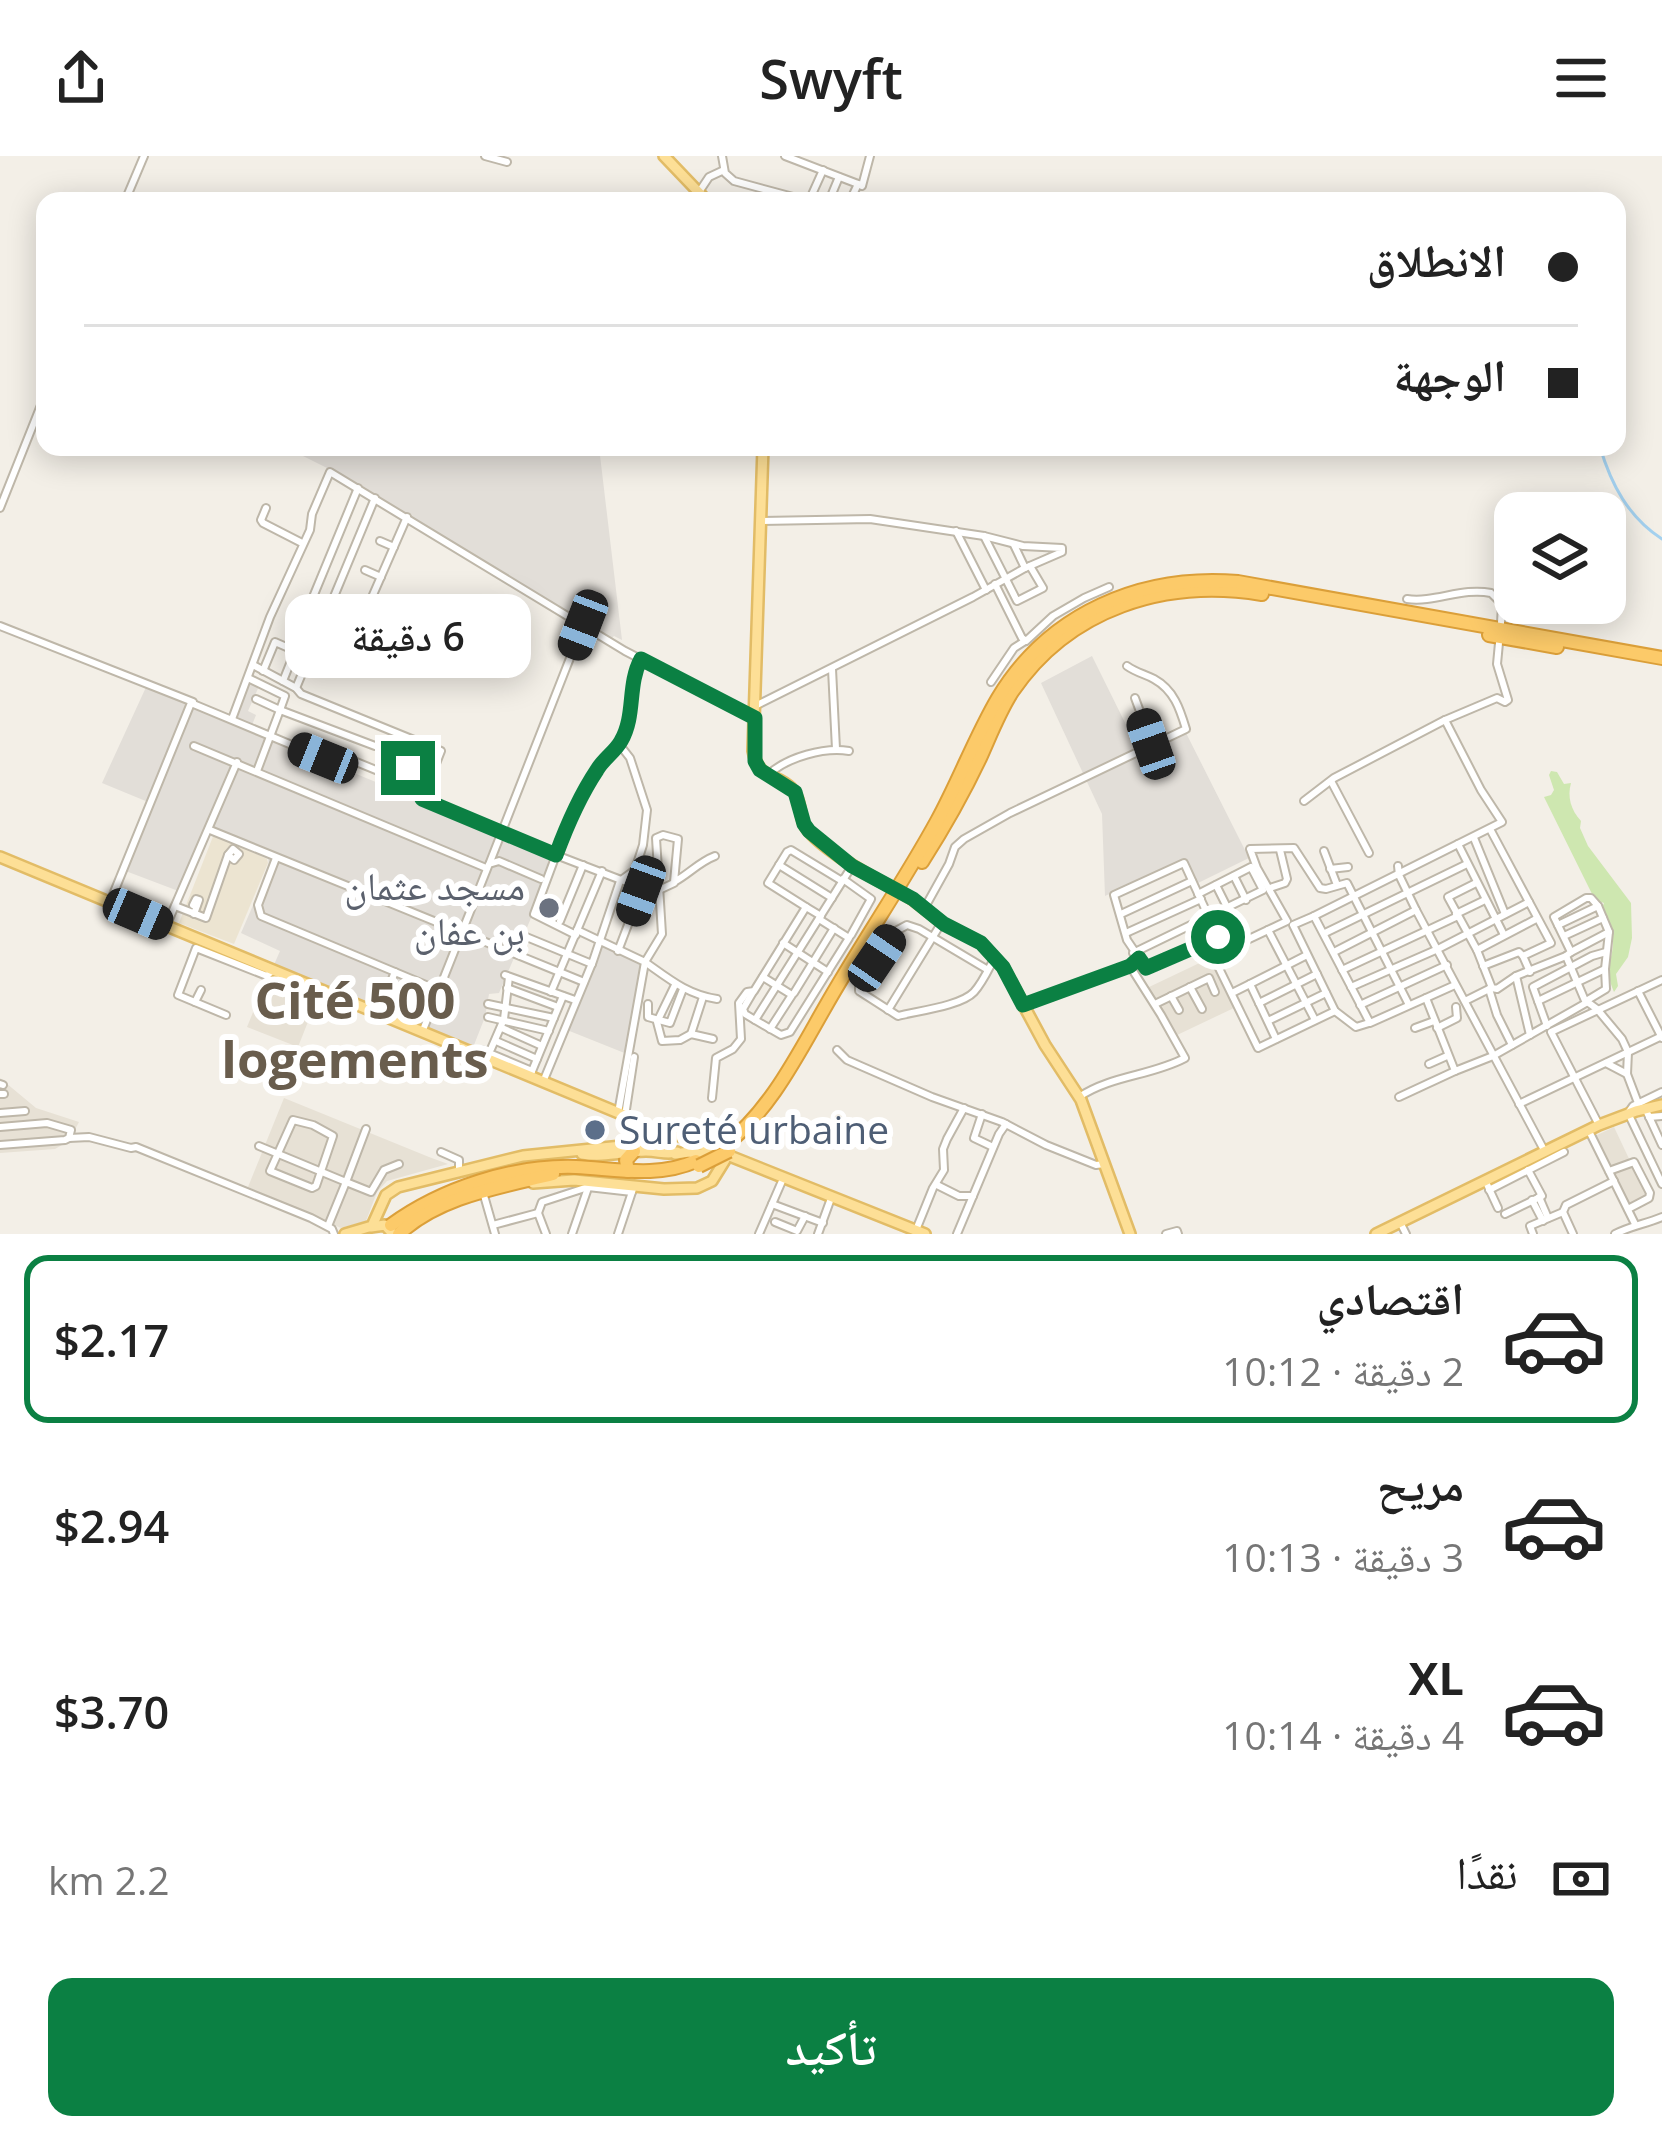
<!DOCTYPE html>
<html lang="ar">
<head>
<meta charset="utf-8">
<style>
  :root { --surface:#fff; --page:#f2f2f2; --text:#222; --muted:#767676; --line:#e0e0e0; --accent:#0b8043 }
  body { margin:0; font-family:"Open Sans","Noto Naskh Arabic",sans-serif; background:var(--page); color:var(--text); direction:rtl; height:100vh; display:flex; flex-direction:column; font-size:45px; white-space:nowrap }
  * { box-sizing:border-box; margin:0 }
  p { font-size:39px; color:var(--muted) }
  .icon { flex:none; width:66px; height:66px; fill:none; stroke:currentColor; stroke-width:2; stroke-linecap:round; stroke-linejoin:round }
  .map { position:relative; height:1078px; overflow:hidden; direction:ltr }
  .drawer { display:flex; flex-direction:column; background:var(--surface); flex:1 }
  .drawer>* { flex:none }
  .top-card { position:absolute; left:36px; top:36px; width:1590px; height:264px; border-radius:24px; box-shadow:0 6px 30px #0003; direction:rtl; display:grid; align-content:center; height:264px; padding:0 48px; background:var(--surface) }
  .controls { position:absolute; left:1494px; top:336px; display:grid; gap:24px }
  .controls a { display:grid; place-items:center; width:132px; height:132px; border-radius:24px; background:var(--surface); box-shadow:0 6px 30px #0003; font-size:60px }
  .end { position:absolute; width:54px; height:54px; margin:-27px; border:15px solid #0b8043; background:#fff; box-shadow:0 0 0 6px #fff }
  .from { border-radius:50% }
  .bubble { position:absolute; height:84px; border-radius:24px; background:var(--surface); box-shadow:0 6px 30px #0003; font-size:39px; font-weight:600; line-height:84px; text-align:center; direction:rtl }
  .car { position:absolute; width:36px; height:72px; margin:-36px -18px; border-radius:15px; box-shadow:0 0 9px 3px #0007; background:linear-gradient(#222 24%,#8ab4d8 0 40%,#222 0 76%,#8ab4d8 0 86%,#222 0) }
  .top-card b { display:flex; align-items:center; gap:42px; height:114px; font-size:45px }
  .top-card b+b { border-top:3px solid var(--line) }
  .top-card i { width:30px; height:30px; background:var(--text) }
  ul { padding:21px 0 0; list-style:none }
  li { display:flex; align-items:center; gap:36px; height:168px; margin:0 24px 18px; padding:0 24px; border:6px solid transparent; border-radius:24px }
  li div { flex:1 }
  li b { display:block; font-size:45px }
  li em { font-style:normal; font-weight:600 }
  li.on { border-color:var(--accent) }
  li>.icon { width:108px; height:108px; stroke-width:1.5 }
  .pay { display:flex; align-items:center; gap:30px; height:132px; padding:0 48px; font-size:45px }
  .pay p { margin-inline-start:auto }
  .button { display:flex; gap:24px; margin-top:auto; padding:24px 48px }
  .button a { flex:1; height:138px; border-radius:24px; background:var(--accent); color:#fff; font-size:48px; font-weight:600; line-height:138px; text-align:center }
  header { display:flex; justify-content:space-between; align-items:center; height:156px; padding:0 48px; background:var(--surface); font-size:54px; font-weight:600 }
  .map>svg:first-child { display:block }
  .residential { fill:#e7e1d5 }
  .industrial { fill:#e2ded8 }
  .education { fill:#ece4d1 }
  .green { fill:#cee7b0 }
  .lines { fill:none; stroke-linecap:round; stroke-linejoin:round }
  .stream { stroke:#a4d1ef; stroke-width:3 }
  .minor-casing { stroke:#beb7a9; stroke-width:10 }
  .major-casing { stroke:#e2bc66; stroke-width:14 }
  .highway-casing { stroke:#db9f39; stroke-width:16 }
  .minor { stroke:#fff; stroke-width:6 }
  .major { stroke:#fddf96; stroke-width:9 }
  .highway { stroke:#fcca69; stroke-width:12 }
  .major-bridge-casing { stroke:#e2bc66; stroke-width:14; stroke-linecap:butt }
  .highway-bridge-casing { stroke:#db9f39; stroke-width:16; stroke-linecap:butt }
  .major-bridge { stroke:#fddf96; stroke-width:9 }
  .highway-bridge { stroke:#fcca69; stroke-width:12 }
  .route { stroke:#0b8043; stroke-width:15 }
  .worship-dot { fill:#6b7280; stroke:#fff; stroke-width:4.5 }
  .service-dot { fill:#5c6f8a; stroke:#fff; stroke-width:4.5 }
  .labels { text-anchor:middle; stroke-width:12; stroke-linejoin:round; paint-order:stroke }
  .worship-label { font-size:39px; fill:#5b616d; stroke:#fff; text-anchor:end }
  .service-label { font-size:39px; fill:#4e5e75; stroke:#fff; text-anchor:start }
  .district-label { font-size:51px; font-weight:bold; fill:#695d4d; stroke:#fff }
</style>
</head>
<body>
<header><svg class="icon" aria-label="menu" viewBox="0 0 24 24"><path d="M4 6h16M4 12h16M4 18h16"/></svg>Swyft<svg class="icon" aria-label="share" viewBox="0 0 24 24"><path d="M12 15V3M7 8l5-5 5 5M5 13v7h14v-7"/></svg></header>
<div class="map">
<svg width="1662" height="1078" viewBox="0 0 1662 1078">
  <rect width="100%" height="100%" fill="#f3efe7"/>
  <!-- residential -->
  <g class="residential">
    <polygon points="1210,802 1236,851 1175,880 1147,832"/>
    <polygon points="269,817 319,838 298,891 247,871"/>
    <polygon points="0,922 36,952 79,966 69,985 55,993 0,997"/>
    <polygon points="284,942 429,1001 448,1008 387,1025 377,1036 366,1065 341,1072 248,1031"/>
    <polygon points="1614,971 1649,1045 1629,1054 1595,980"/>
  </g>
  <!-- industrial -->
  <g class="industrial">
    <polygon points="285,291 599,291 622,484 614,480 610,484 349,323"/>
    <polygon points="1092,500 1139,595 1184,573 1249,702 1196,728 1183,703 1105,740 1102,658 1041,527"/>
    <polygon points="249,523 260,528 248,555 256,559 250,574 557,701 499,837 489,838 485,861 472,894 273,811 280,795 241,777 269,712 268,700 208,674 181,736 123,714 148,646 102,627 147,529 231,565"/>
    <polygon points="600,789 641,805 627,898 567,874"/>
  </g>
  <!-- education -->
  <polygon class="education" points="214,678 267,703 268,707 234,788 179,767"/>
  <!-- green -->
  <path class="green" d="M1551 615 1557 616 1564 628 1571 627C1567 641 1571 654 1581 665L1580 672 1588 690 1631 747 1632 782 1628 801 1616 818 1618 830 1614 836C1602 806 1613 811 1613 784 1614 773 1606 764 1601 754L1604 747 1595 744 1544 641 1551 639 1554 634 1549 619Z"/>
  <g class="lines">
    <!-- stream -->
    <path class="stream" d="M1600 291C1611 328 1628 361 1662 383"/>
    <defs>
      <g id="minor">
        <polyline points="485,0 507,6"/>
        <polyline points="722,0 725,17 734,25 808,45"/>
        <polyline points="785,0 858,28 850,45"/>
        <polyline points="858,28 862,30 870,0"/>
        <polyline points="699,36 709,21 724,14"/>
        <polyline points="125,45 144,0"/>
        <polyline points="809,45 823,14"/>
        <polyline points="829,45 839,21"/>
        <polyline points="0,352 45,239"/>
        <polyline points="266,352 261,364 263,367 302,387"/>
        <polyline points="956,375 986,434"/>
        <polyline points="984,380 1017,445 1043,432 1030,410"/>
        <polyline points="380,385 394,391"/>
        <polyline points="1014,389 1025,412"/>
        <polyline points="365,414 381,421"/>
        <polyline points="995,428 1022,482 1026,485 1053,460 1084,442 1109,431"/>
        <path d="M1407 443C1435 447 1462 431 1491 437L1502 448 1501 467"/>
        <polyline points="369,448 407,361"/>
        <polyline points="324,466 306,458 358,332"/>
        <polyline points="0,470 193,546"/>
        <path d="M253 509 296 532 301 538 441 595 422 643 556 699C567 669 579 641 597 614 603 603 615 596 621 585 636 559 627 529 641 503"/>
        <polyline points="832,513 836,593"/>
        <polyline points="263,515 275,486 309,501"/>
        <polyline points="248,522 285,540 280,554 256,543"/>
        <polyline points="283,525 295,495"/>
        <polyline points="991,526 1014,492 1025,485"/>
        <polyline points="296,532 375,342"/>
        <polyline points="1135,542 1152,588"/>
        <polyline points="755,550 973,441 1025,412 1062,396 1062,392 1023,390 984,380 870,363 761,365"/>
        <polyline points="232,563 270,461 310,374 312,358 330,316 625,495 755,562"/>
        <polyline points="305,585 393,621 403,630 423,639"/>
        <polyline points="194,590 486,712"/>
        <polyline points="257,615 280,554 375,590"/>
        <path d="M769 618C788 601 824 591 849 595"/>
        <polyline points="1331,625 1369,697"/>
        <polyline points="400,627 408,612"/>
        <polyline points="1304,645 1334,622 1445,564"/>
        <polyline points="1490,673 1551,787 1523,800 1530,816"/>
        <polyline points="210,674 584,826"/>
        <polyline points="1474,682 1505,758"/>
        <polyline points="1458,688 1504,779"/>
        <polygon points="233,693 239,698 234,704 228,699"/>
        <polyline points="1324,695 1337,729"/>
        <path d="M715 700C699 706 689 718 674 726L678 683 663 679 656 682 662 778 645 806C669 823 688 839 717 843"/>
        <polyline points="276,702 258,749 261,760 438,834"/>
        <polyline points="490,706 583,469"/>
        <polyline points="779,709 832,742"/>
        <polyline points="1398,710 1399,719 1416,754 1544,994"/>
        <polyline points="1330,713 1348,711"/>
        <polyline points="1234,720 1246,744"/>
        <polyline points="843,723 871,743 851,779"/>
        <polyline points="1476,727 1448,741 1477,794 1492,832 1497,833 1516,820 1566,800"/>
        <polyline points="1216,729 1228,753"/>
        <polyline points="1270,732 1285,727 1287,723 1280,694"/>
        <polyline points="110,746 191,547 323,602"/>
        <polyline points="175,750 206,762 228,699"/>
        <polyline points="806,751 768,727 787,696 791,694 842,725"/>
        <path d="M924 753 949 708 955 691 964 683 1010 657 1186 573C1180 553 1174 534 1154 523 1145 518 1137 517 1127 510"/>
        <polyline points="194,758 199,744 196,743 193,749 197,750"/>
        <polyline points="1121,758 1192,725"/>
        <polyline points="1456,758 1485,744"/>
        <polyline points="1314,760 1293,769 1335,855 1356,871 1369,867"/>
        <polyline points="560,765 583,709"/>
        <polyline points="167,768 237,606"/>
        <polyline points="1558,769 1598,750 1609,776 1605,813 1606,833 1586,845 1597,853 1622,883 1628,896 1627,918 1638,947"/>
        <polyline points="577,774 645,806 618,957"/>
        <polyline points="1268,774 1315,864"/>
        <polyline points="1126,777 1201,743"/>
        <polyline points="1325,777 1467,708"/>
        <polyline points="576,779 534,758 556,699 642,732 659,734 674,727"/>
        <polyline points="524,780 592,808"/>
        <polyline points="1564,780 1603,762"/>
        <path d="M1218 781 1146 812 1127 784 1114 739 1184 707C1196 733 1208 760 1221 786"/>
        <polyline points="783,787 828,816"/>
        <polyline points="1477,794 1536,763"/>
        <polyline points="618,795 642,732"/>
        <polyline points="1334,796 1416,754"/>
        <polyline points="1571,796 1609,776"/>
        <polyline points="1133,797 1263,734 1251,711 1198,738"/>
        <polyline points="1483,810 1519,796 1523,800"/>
        <path d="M988 814 919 773 907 769 894 776 859 828V835L898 860C917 855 961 850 974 836 983 826 989 812 995 801"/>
        <polyline points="1342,814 1458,760"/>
        <polyline points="505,819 575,844"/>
        <polyline points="1516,820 1530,879"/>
        <polyline points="763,821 792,839 770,873"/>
        <polyline points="1250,828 1307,799"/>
        <polyline points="675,829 657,866 662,885 680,884 691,878 713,883"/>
        <polyline points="1455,829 1370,867 1314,760 1502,666 1481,634 1445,564 1497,542 1505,546 1508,544 1497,508 1499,487"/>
        <polyline points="1190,831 1202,853"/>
        <polyline points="1351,831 1438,793 1529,746"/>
        <polyline points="507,832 558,851"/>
        <polyline points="1489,833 1497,859 1512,889"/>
        <polyline points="1638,835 1662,882"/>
        <polyline points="551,836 602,715"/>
        <polyline points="753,836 743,853 745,858 755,864 852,710"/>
        <polyline points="794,837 834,772"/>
        <polyline points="1232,837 1250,828 1276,883"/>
        <polyline points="1171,840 1179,854"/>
        <polyline points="384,842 395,816"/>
        <polyline points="1426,842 1455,915 1493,900 1586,847 1566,800 1571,796 1554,761 1586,742 1591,742 1598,750"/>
        <polyline points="1465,845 1489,833"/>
        <polyline points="1538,845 1605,813"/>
        <polyline points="195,846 201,834"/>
        <polyline points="1259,847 1317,818"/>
        <polyline points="488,848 554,862"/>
        <polyline points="648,848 648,861 670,867 683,833"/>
        <polyline points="1155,848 1209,822 1215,836"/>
        <polyline points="1023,849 1130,810 1139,802"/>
        <polyline points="1360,849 1447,809"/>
        <polyline points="888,854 942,766"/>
        <polyline points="1335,855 1258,892 1213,800 1287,765 1257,712 1250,693 1294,692 1320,732 1326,733 1347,727 1409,849"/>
        <polyline points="226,859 178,839 196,792 267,820 273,814"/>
        <polyline points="488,861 549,875"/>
        <polyline points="755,864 781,879 790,876 849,782 819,763"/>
        <polyline points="1268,865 1326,837"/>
        <polyline points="1547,870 1533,831 1592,800 1606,796"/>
        <polyline points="502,872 542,890"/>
        <polyline points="1415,872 1434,865"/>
        <polyline points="1437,872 1457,862 1456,851"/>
        <polyline points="423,874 489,708 499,705 541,723"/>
        <polyline points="691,878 703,841"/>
        <polyline points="496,885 537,903"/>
        <polyline points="491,893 504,863 509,821"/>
        <polyline points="837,894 847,904 932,941 1002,966 1046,989 1096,1009 1104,1008"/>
        <polyline points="475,898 482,894 532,915"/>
        <polyline points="1606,907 1627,918"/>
        <polyline points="1429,908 1447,900"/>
        <polyline points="530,920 563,840"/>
        <polyline points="543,926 593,805 620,725 635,714 643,689 647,654 630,602 619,588"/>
        <polyline points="0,928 3,929"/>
        <polyline points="1662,936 1633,950 1628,957 1662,1028"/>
        <polyline points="0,938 4,938"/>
        <path d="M1079 941C1112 919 1151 920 1185 902L1161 859 1130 810"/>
        <polyline points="1399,941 1455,915"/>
        <polyline points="712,942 716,902 733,893 741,883 739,847 747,836 754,835 806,751 821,760"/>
        <polyline points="1519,948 1662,880"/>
        <polyline points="1645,952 1662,989"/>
        <polyline points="0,957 25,955"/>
        <polyline points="982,958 974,982 993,991"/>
        <polyline points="625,960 634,901"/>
        <polyline points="1649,961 1662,960"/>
        <polygon points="293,964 313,969 333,980 316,1030 312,1032 270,1015"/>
        <polyline points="1599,969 1551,876 1662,824"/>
        <polyline points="0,971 47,967 71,974 69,982 65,984 0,989"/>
        <polyline points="366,973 346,1026 371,1036 384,1014 399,1008"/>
        <polyline points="1589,975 1635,1068"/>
        <polyline points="69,982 89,981 131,992 136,991 311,1062 332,1073 334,1078"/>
        <polyline points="259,990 346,1026 328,1070"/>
        <polyline points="441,996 459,1004 459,1016"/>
        <polyline points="1609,1015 1634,1006 1650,1037 1649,1042 1628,1053"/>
        <polyline points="1485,1024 1498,1052"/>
        <polyline points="937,1029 959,1040 973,1040"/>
        <polyline points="1489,1034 1564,996"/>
        <polyline points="483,1036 495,1078"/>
        <polyline points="1539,1041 1548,1062"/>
        <polyline points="1532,1044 1543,1065"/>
        <polyline points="772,1048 823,1067"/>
        <polyline points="1505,1058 1542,1040 1528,1014"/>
        <polyline points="775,1066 797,1075 805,1060"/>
        <polyline points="1400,1066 1406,1078"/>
        <polyline points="493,1069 538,1057"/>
        <polyline points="916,1074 933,1032 944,1014 943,993 947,983 964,952"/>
        <polyline points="546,1078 538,1057 542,1046 588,1031 632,1036"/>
        <polyline points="572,1078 589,1029"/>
        <polyline points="618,1078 633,1033"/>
        <polyline points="759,1078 782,1025"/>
        <polyline points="818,1078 830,1045"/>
        <polyline points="957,1078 999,978 1006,968"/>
        <polyline points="1166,1078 1177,1075 1178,1078"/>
        <polyline points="1533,1078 1530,1070 1563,1056"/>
        <polyline points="1573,1078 1563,1056 1566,1049 1614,1025"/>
        <path d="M1615 1078C1631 1070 1645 1068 1662 1061"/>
      </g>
      <g id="major">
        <polyline points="664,0 707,45"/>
        <path d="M763 291 753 595C759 625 775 616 791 632 801 642 799 656 804 668 813 688 866 718 887 729"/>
        <polyline points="0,701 626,960 657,976 662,984"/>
        <polyline points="912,743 944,768 981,787 1003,811 1045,889 1081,944 1130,1078"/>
        <polyline points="657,971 925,1078"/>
        <path d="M582 998C605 1002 624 995 646 995 659 995 666 999 677 996"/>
        <polyline points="675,998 689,996 711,1000"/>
        <polyline points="533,1027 574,1024 664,1033 697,1032 712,1025 725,1004"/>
        <polyline points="371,1071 385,1069 393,1078"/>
        <polyline points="345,1078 372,1070 386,1039 398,1031 523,1000 661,986"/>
        <polyline points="1376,1078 1599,969 1636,955 1662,949"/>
      </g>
      <g id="highway">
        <polyline points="1489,479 1557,491"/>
        <path d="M922 706C943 673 963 638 980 602 990 580 999 556 1012 536 1069 452 1165 422 1262 438"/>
        <path d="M723 991C769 956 796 902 824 853 860 789 902 729 937 665 959 625 975 581 998 542 1049 457 1141 418 1238 426L1662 502"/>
        <polyline points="628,1015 626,1004 634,995"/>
        <path d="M391 1069C442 1032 513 1009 576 1011 617 1013 658 1022 696 1005"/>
        <path d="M399 1078C439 1040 501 1031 553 1018"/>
      </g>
    </defs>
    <!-- minor casing -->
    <use href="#minor" class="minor-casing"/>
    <!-- major casing -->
    <use href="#major" class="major-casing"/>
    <!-- highway casing -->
    <use href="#highway" class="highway-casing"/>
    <!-- minor -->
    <use href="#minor" class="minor"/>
    <!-- major -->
    <use href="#major" class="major"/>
    <!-- highway -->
    <use href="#highway" class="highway"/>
    <defs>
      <polyline id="major-bridge" points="887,729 912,743"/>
      <polyline id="highway-bridge" points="699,1010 729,995"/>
    </defs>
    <!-- major-bridge casing -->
    <use href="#major-bridge" class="major-bridge-casing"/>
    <!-- highway-bridge casing -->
    <use href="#highway-bridge" class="highway-bridge-casing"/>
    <!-- major-bridge -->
    <use href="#major-bridge" class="major-bridge"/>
    <!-- highway-bridge -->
    <use href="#highway-bridge" class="highway-bridge"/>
  </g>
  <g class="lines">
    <!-- route -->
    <path class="route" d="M408 612 400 627 423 639 422 643 556 699C567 669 579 641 597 614 603 603 615 596 621 585 636 559 627 529 641 503L755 562V605L760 614 795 636 804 668 809 675 852 710 913 743 944 768 981 787 1003 811 1023 849 1130 810 1139 802 1146 812 1218 781"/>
  </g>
  <!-- markers -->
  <circle class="worship-dot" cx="549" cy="752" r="12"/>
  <circle class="service-dot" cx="595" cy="974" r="12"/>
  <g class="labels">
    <!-- worship labels -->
    <g class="worship-label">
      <text x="525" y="744">مسجد عثمان<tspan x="525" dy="45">بن عفان</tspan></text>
    </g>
    <!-- service labels -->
    <g class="service-label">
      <text x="619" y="988">Sureté urbaine</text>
    </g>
    <!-- district labels -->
    <g class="district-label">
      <text x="355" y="863">Cité 500<tspan x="355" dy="59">logements</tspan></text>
    </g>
  </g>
</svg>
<div class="controls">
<a><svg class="icon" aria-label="layers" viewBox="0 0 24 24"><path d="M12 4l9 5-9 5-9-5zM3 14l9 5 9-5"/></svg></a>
</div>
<i class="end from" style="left:1218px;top:781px"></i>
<i class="end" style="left:408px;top:612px"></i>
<div class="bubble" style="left:285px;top:438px;width:246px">6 دقيقة</div>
<i class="car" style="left:583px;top:469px;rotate:201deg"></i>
<i class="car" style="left:1151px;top:588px;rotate:341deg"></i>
<i class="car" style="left:323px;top:602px;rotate:292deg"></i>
<i class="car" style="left:641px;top:735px;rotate:200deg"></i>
<i class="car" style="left:138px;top:758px;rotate:113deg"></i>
<i class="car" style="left:877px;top:802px;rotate:34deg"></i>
<div class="top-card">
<b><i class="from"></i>الانطلاق</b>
<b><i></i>الوجهة</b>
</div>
</div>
<section class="drawer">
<ul>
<li class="on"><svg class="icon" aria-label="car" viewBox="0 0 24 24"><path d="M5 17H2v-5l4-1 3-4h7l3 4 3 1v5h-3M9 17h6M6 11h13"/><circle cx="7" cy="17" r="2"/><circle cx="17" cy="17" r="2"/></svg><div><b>اقتصادي</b><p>2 دقيقة · 10:12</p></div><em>$2.17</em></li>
<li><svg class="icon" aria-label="car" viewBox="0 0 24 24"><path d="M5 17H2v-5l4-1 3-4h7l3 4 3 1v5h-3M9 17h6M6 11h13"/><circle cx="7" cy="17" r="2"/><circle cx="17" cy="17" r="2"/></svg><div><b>مريح</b><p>3 دقيقة · 10:13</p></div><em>$2.94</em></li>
<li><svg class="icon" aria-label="car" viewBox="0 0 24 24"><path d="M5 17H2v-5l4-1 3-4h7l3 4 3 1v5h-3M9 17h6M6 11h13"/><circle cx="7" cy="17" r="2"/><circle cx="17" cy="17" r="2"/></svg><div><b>XL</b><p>4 دقيقة · 10:14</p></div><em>$3.70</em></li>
</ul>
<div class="pay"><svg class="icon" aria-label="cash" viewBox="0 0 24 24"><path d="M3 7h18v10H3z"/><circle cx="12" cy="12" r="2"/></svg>نقدًا<p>2.2 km</p></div>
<div class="button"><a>تأكيد</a></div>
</section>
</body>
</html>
